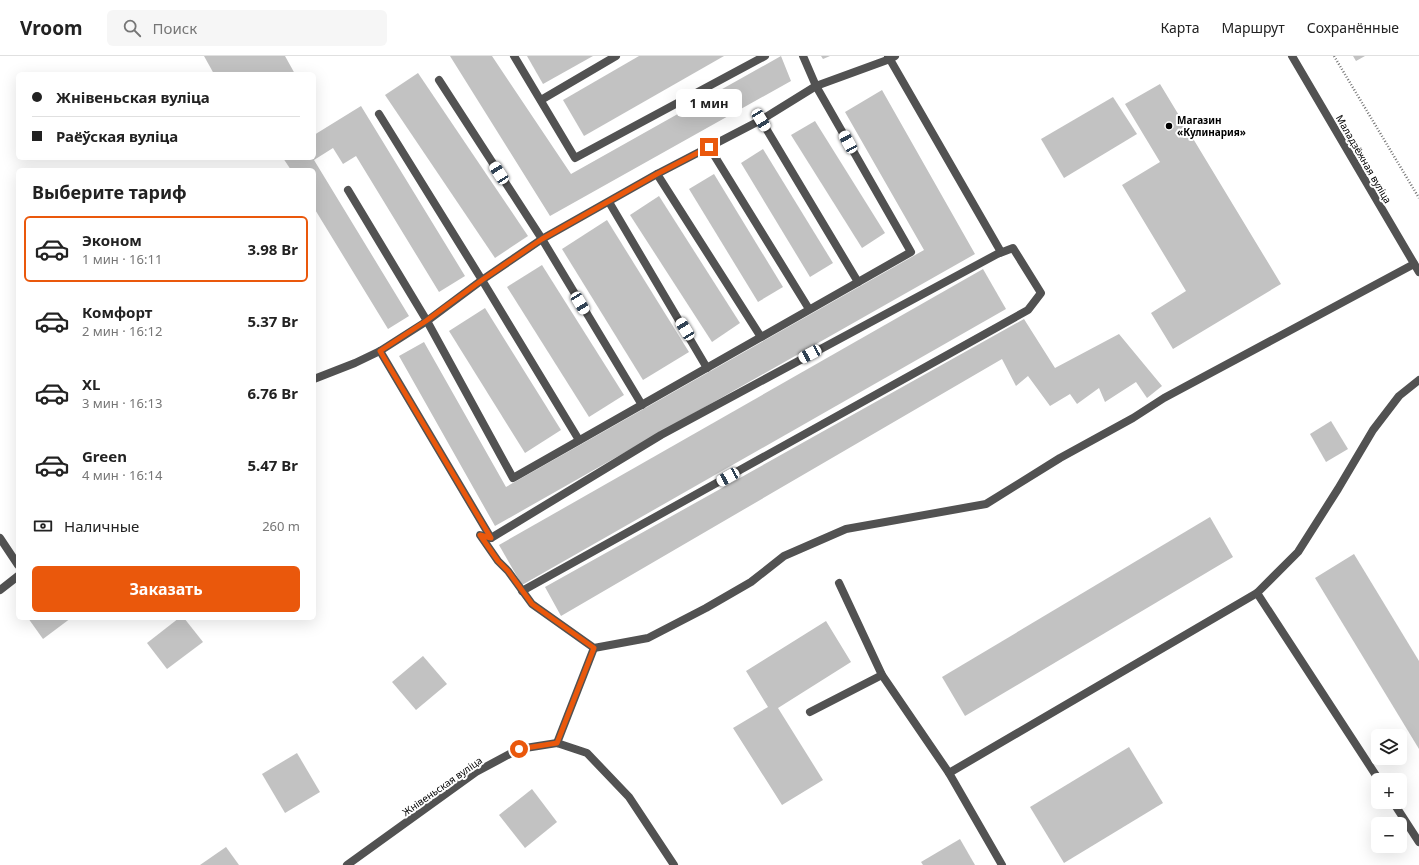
<!DOCTYPE html>
<html lang="ru">
<head>
<meta charset="utf-8">
<style>
  :root { --surface:#fff; --page:#f6f6f6; --text:#222; --muted:#767676; --line:#e0e0e0; --accent:#ea580c }
  body { margin:0; font-family:"Noto Sans",sans-serif; background:var(--page); color:var(--text); height:100vh; display:flex; flex-direction:column; font-size:15px; white-space:nowrap }
  * { box-sizing:border-box; margin:0 }
  p { font-size:13px; color:var(--muted) }
  .icon { flex:none; width:22px; height:22px; fill:none; stroke:currentColor; stroke-width:2; stroke-linecap:round; stroke-linejoin:round }
  .map { position:relative; flex:1; overflow:hidden }
  .details { position:absolute; left:16px; top:112px; width:300px; height:452px; display:flex; flex-direction:column; background:var(--surface); border-radius:6px; box-shadow:0 4px 16px #0002 }
  .details>* { flex:none }
  .hud { position:absolute; left:16px; top:16px; width:300px; height:88px; border-radius:6px; box-shadow:0 4px 16px #0002; display:grid; align-content:center; height:88px; padding:0 16px; background:var(--surface) }
  .fabs { position:absolute; left:1371px; top:673px; display:grid; gap:8px }
  .fabs a { display:grid; place-items:center; width:36px; height:36px; border-radius:6px; background:var(--surface); box-shadow:0 4px 16px #0002; font-size:20px }
  .end { position:absolute; width:18px; height:18px; margin:-9px; border:5px solid #ea580c; background:#fff; box-shadow:0 0 0 2px #fff }
  .from { border-radius:50% }
  .bubble { position:absolute; height:28px; border-radius:6px; background:var(--surface); box-shadow:0 4px 16px #0002; font-size:13px; font-weight:700; line-height:28px; text-align:center }
  .car { position:absolute; width:12px; height:24px; margin:-12px -6px; border-radius:5px; box-shadow:0 0 3px 1px #0007; background:linear-gradient(#fff 24%,#345 0 40%,#fff 0 76%,#345 0 86%,#fff 0) }
  .hud b { display:flex; align-items:center; gap:14px; height:38px; font-size:15px }
  .hud b+b { border-top:1px solid var(--line) }
  .hud i { width:10px; height:10px; background:var(--text) }
  ul { padding:0; list-style:none }
  li { display:flex; align-items:center; gap:12px; height:66px; margin:0 8px 6px; padding:0 8px; border:2px solid transparent; border-radius:6px }
  li div { flex:1 }
  li b { display:block; font-size:15px }
  li em { font-style:normal; font-weight:700 }
  li.selected { border-color:var(--accent) }
  li>.icon { width:36px; height:36px; stroke-width:1.5 }
  h2 { padding:0 16px; font-size:18px; line-height:48px }
  .pay { display:flex; align-items:center; gap:10px; height:44px; padding:0 16px; font-size:15px }
  .pay p { margin-inline-start:auto }
  .primary-button { display:flex; gap:8px; margin-top:auto; padding:8px 16px }
  .primary-button a { flex:1; height:46px; border-radius:6px; background:var(--accent); color:#fff; font-size:16px; font-weight:700; line-height:46px; text-align:center }
  header { display:flex; align-items:center; gap:24px; box-sizing:border-box; height:56px; padding:0 20px; background:var(--surface); border-bottom:1px solid var(--line) }
  header strong { font-size:19px }
  nav { display:flex; gap:22px; margin-inline-start:auto; font-size:14px }
  .search { width:280px; height:36px; background:var(--page); display:flex; align-items:center; gap:10px; box-sizing:border-box; padding:0 14px; border-radius:6px; color:var(--muted); font-size:15px }
  .map>svg:first-child { display:block }
  .building { fill:#c2c2c2 }
  .lines { fill:none; stroke-linecap:round; stroke-linejoin:round }
  .path { stroke:#747474; stroke-width:2.5; stroke-dasharray:1 2; stroke-linecap:butt }
  .lane { stroke:#525252; stroke-width:8 }
  .street { stroke:#525252; stroke-width:8 }
  .route { stroke:#ea580c; stroke-width:5 }
  .poi-dot { fill:#000; stroke:#fff; stroke-width:1.5 }
  .labels { text-anchor:middle; stroke-width:4; stroke-linejoin:round; paint-order:stroke }
  .poi-label { font-size:10px; font-weight:bold; fill:#000; stroke:#fff; text-anchor:start }
  .street-label { font-size:10px; fill:#000; stroke:#fff }
</style>
</head>
<body>
<header>
<strong>Vroom</strong>
<div class="search"><svg class="icon" aria-label="search" viewBox="0 0 24 24"><circle cx="10" cy="10" r="6"/><path d="M15 15l6 6"/></svg>Поиск</div>
<nav><a>Карта</a><a>Маршрут</a><a>Сохранённые</a></nav>
</header>
<div class="map">
<svg width="1419" height="809" viewBox="0 0 1419 809">
  <rect width="100%" height="100%" fill="#fff"/>
  <!-- building -->
  <g class="building">
    <polygon points="204,0 285,0 295,18 214,18"/>
    <polygon points="450,0 492,0 571,118 781,0 791,25 550,160"/>
    <polygon points="527,0 593,0 543,28"/>
    <polygon points="639,0 724,0 584,80 563,44"/>
    <polygon points="821,0 830,0 823,3"/>
    <polygon points="1353,0 1365,0 1356,5"/>
    <polygon points="418,17 528,180 495,202 385,39"/>
    <polygon points="1160,28 1281,228 1173,293 1151,257 1186,235 1122,129 1160,106 1125,48"/>
    <polygon points="882,34 975,198 495,470 399,300 424,286 506,431 924,194 845,56"/>
    <polygon points="1113,41 1137,78 1064,122 1041,83"/>
    <polygon points="361,50 465,220 439,236 356,100 343,108 333,92 314,104 409,260 388,273 314,152 314,114 291,114 283,102 314,102 314,79"/>
    <polygon points="815,65 885,177 862,192 791,79"/>
    <polygon points="763,93 833,207 810,221 741,107"/>
    <polygon points="714,118 783,231 758,246 689,133"/>
    <polygon points="659,140 740,267 712,286 630,159"/>
    <polygon points="607,164 689,296 643,324 562,193"/>
    <polygon points="542,209 624,339 589,361 507,231"/>
    <polygon points="983,213 1006,253 522,529 499,489"/>
    <polygon points="485,252 561,374 525,397 449,275"/>
    <polygon points="1024,263 1055,312 1119,278 1162,330 1147,342 1136,326 1105,346 1099,332 1077,348 1070,338 1050,350 1028,320 1016,330 1002,303 561,560 545,531"/>
    <polygon points="1331,365 1348,393 1326,406 1310,378"/>
    <polygon points="1210,461 1233,501 965,660 942,621"/>
    <polygon points="1354,498 1419,605 1419,693 1315,522"/>
    <polygon points="28,562 71,562 43,583"/>
    <polygon points="179,562 184,562 203,586 167,613 147,587"/>
    <polygon points="826,565 851,606 778,652 823,724 782,749 733,672 768,651 746,615"/>
    <polygon points="423,600 447,628 416,654 392,626"/>
    <polygon points="1129,691 1163,747 1064,807 1030,751"/>
    <polygon points="297,697 320,736 285,757 262,718"/>
    <polygon points="532,733 557,766 525,792 499,759"/>
    <polygon points="960,783 975,809 923,809 921,806"/>
    <polygon points="226,791 239,809 200,809"/>
  </g>
  <g class="lines">
    <!-- path -->
    <polyline class="path" points="1334,0 1419,142"/>
    <!-- lane -->
    <g class="lane">
      <polyline points="514,0 575,102 765,0"/>
      <polyline points="439,24 542,183 642,349"/>
      <polyline points="541,44 616,0"/>
      <polyline points="379,58 482,224 579,384"/>
      <polyline points="761,64 858,226"/>
      <polyline points="709,91 809,253"/>
      <polyline points="657,118 761,281"/>
      <polyline points="348,134 427,265 513,422 911,196 816,30 803,0"/>
      <polyline points="609,146 707,312"/>
      <polyline points="380,295 491,482 661,379 1001,196 888,0"/>
      <polyline points="491,482 480,479 498,505 508,515 532,548 594,592 648,582 706,552 751,526 784,500 846,473 986,448 1060,402 1133,362 1164,342 1414,208"/>
      <polyline points="839,527 882,619 949,717 1257,537 1379,724"/>
      <polyline points="522,535 1028,254 1041,237 1013,192 1000,197"/>
      <polyline points="1257,537 1298,496 1338,433 1373,374 1399,340 1419,324"/>
      <polyline points="810,656 882,619"/>
      <polyline points="557,687 594,592"/>
      <polyline points="949,717 1002,809"/>
      <polyline points="1393,746 1419,786"/>
    </g>
    <!-- street -->
    <g class="street">
      <polyline points="1292,0 1419,216"/>
      <polyline points="314,323 355,307 380,295 427,265 482,224 542,183 657,118 761,64 816,30 890,3 895,0"/>
      <polyline points="0,482 18,509"/>
      <polyline points="0,534 18,520"/>
      <polyline points="347,809 476,716 519,693 557,687 587,697 629,741 674,809"/>
    </g>
  </g>
  <g class="lines">
    <!-- route -->
    <polyline class="route" points="519,693 557,687 594,592 532,548 508,515 498,505 480,479 491,482 380,295 426,265 482,224 542,183 657,118 709,91"/>
  </g>
  <!-- markers -->
  <circle class="poi-dot" cx="1169" cy="70" r="4"/>
  <g class="labels">
    <!-- poi labels -->
    <g class="poi-label">
      <text x="1177" y="68">Магазин<tspan x="1177" dy="12">«Кулинария»</tspan></text>
    </g>
    <!-- street labels -->
    <g class="street-label">
      <text transform="translate(1364 103) rotate(60)" y="4">Маладзёжная вуліца</text>
      <text transform="translate(442 730) rotate(-35)" y="4">Жнівеньская вуліца</text>
    </g>
  </g>
</svg>
<div class="fabs">
<a><svg class="icon" aria-label="layers" viewBox="0 0 24 24"><path d="M12 4l9 5-9 5-9-5zM3 14l9 5 9-5"/></svg></a>
<a>+</a>
<a>−</a>
</div>
<i class="end from" style="left:519px;top:693px"></i>
<i class="end" style="left:709px;top:91px"></i>
<div class="bubble" style="left:676px;top:33px;width:66px">1 мин</div>
<i class="car" style="left:761px;top:64px;rotate:149deg"></i>
<i class="car" style="left:848px;top:86px;rotate:331deg"></i>
<i class="car" style="left:499px;top:117px;rotate:327deg"></i>
<i class="car" style="left:580px;top:247px;rotate:149deg"></i>
<i class="car" style="left:685px;top:273px;rotate:329deg"></i>
<i class="car" style="left:810px;top:298px;rotate:242deg"></i>
<i class="car" style="left:728px;top:421px;rotate:241deg"></i>
<div class="hud">
<b><i class="from"></i>Жнівеньская вуліца</b>
<b><i></i>Раёўская вуліца</b>
</div>
<section class="details">
<h2>Выберите тариф</h2>
<ul>
<li class="selected"><svg class="icon" aria-label="car" viewBox="0 0 24 24"><path d="M5 17H2v-5l4-1 3-4h7l3 4 3 1v5h-3M9 17h6M6 11h13"/><circle cx="7" cy="17" r="2"/><circle cx="17" cy="17" r="2"/></svg><div><b>Эконом</b><p>1 мин · 16:11</p></div><em>3.98 Br</em></li>
<li><svg class="icon" aria-label="car" viewBox="0 0 24 24"><path d="M5 17H2v-5l4-1 3-4h7l3 4 3 1v5h-3M9 17h6M6 11h13"/><circle cx="7" cy="17" r="2"/><circle cx="17" cy="17" r="2"/></svg><div><b>Комфорт</b><p>2 мин · 16:12</p></div><em>5.37 Br</em></li>
<li><svg class="icon" aria-label="car" viewBox="0 0 24 24"><path d="M5 17H2v-5l4-1 3-4h7l3 4 3 1v5h-3M9 17h6M6 11h13"/><circle cx="7" cy="17" r="2"/><circle cx="17" cy="17" r="2"/></svg><div><b>XL</b><p>3 мин · 16:13</p></div><em>6.76 Br</em></li>
<li><svg class="icon" aria-label="car" viewBox="0 0 24 24"><path d="M5 17H2v-5l4-1 3-4h7l3 4 3 1v5h-3M9 17h6M6 11h13"/><circle cx="7" cy="17" r="2"/><circle cx="17" cy="17" r="2"/></svg><div><b>Green</b><p>4 мин · 16:14</p></div><em>5.47 Br</em></li>
</ul>
<div class="pay"><svg class="icon" aria-label="cash" viewBox="0 0 24 24"><path d="M3 7h18v10H3z"/><circle cx="12" cy="12" r="2"/></svg>Наличные<p>260 m</p></div>
<div class="primary-button"><a>Заказать</a></div>
</section>
</div>
</body>
</html>
